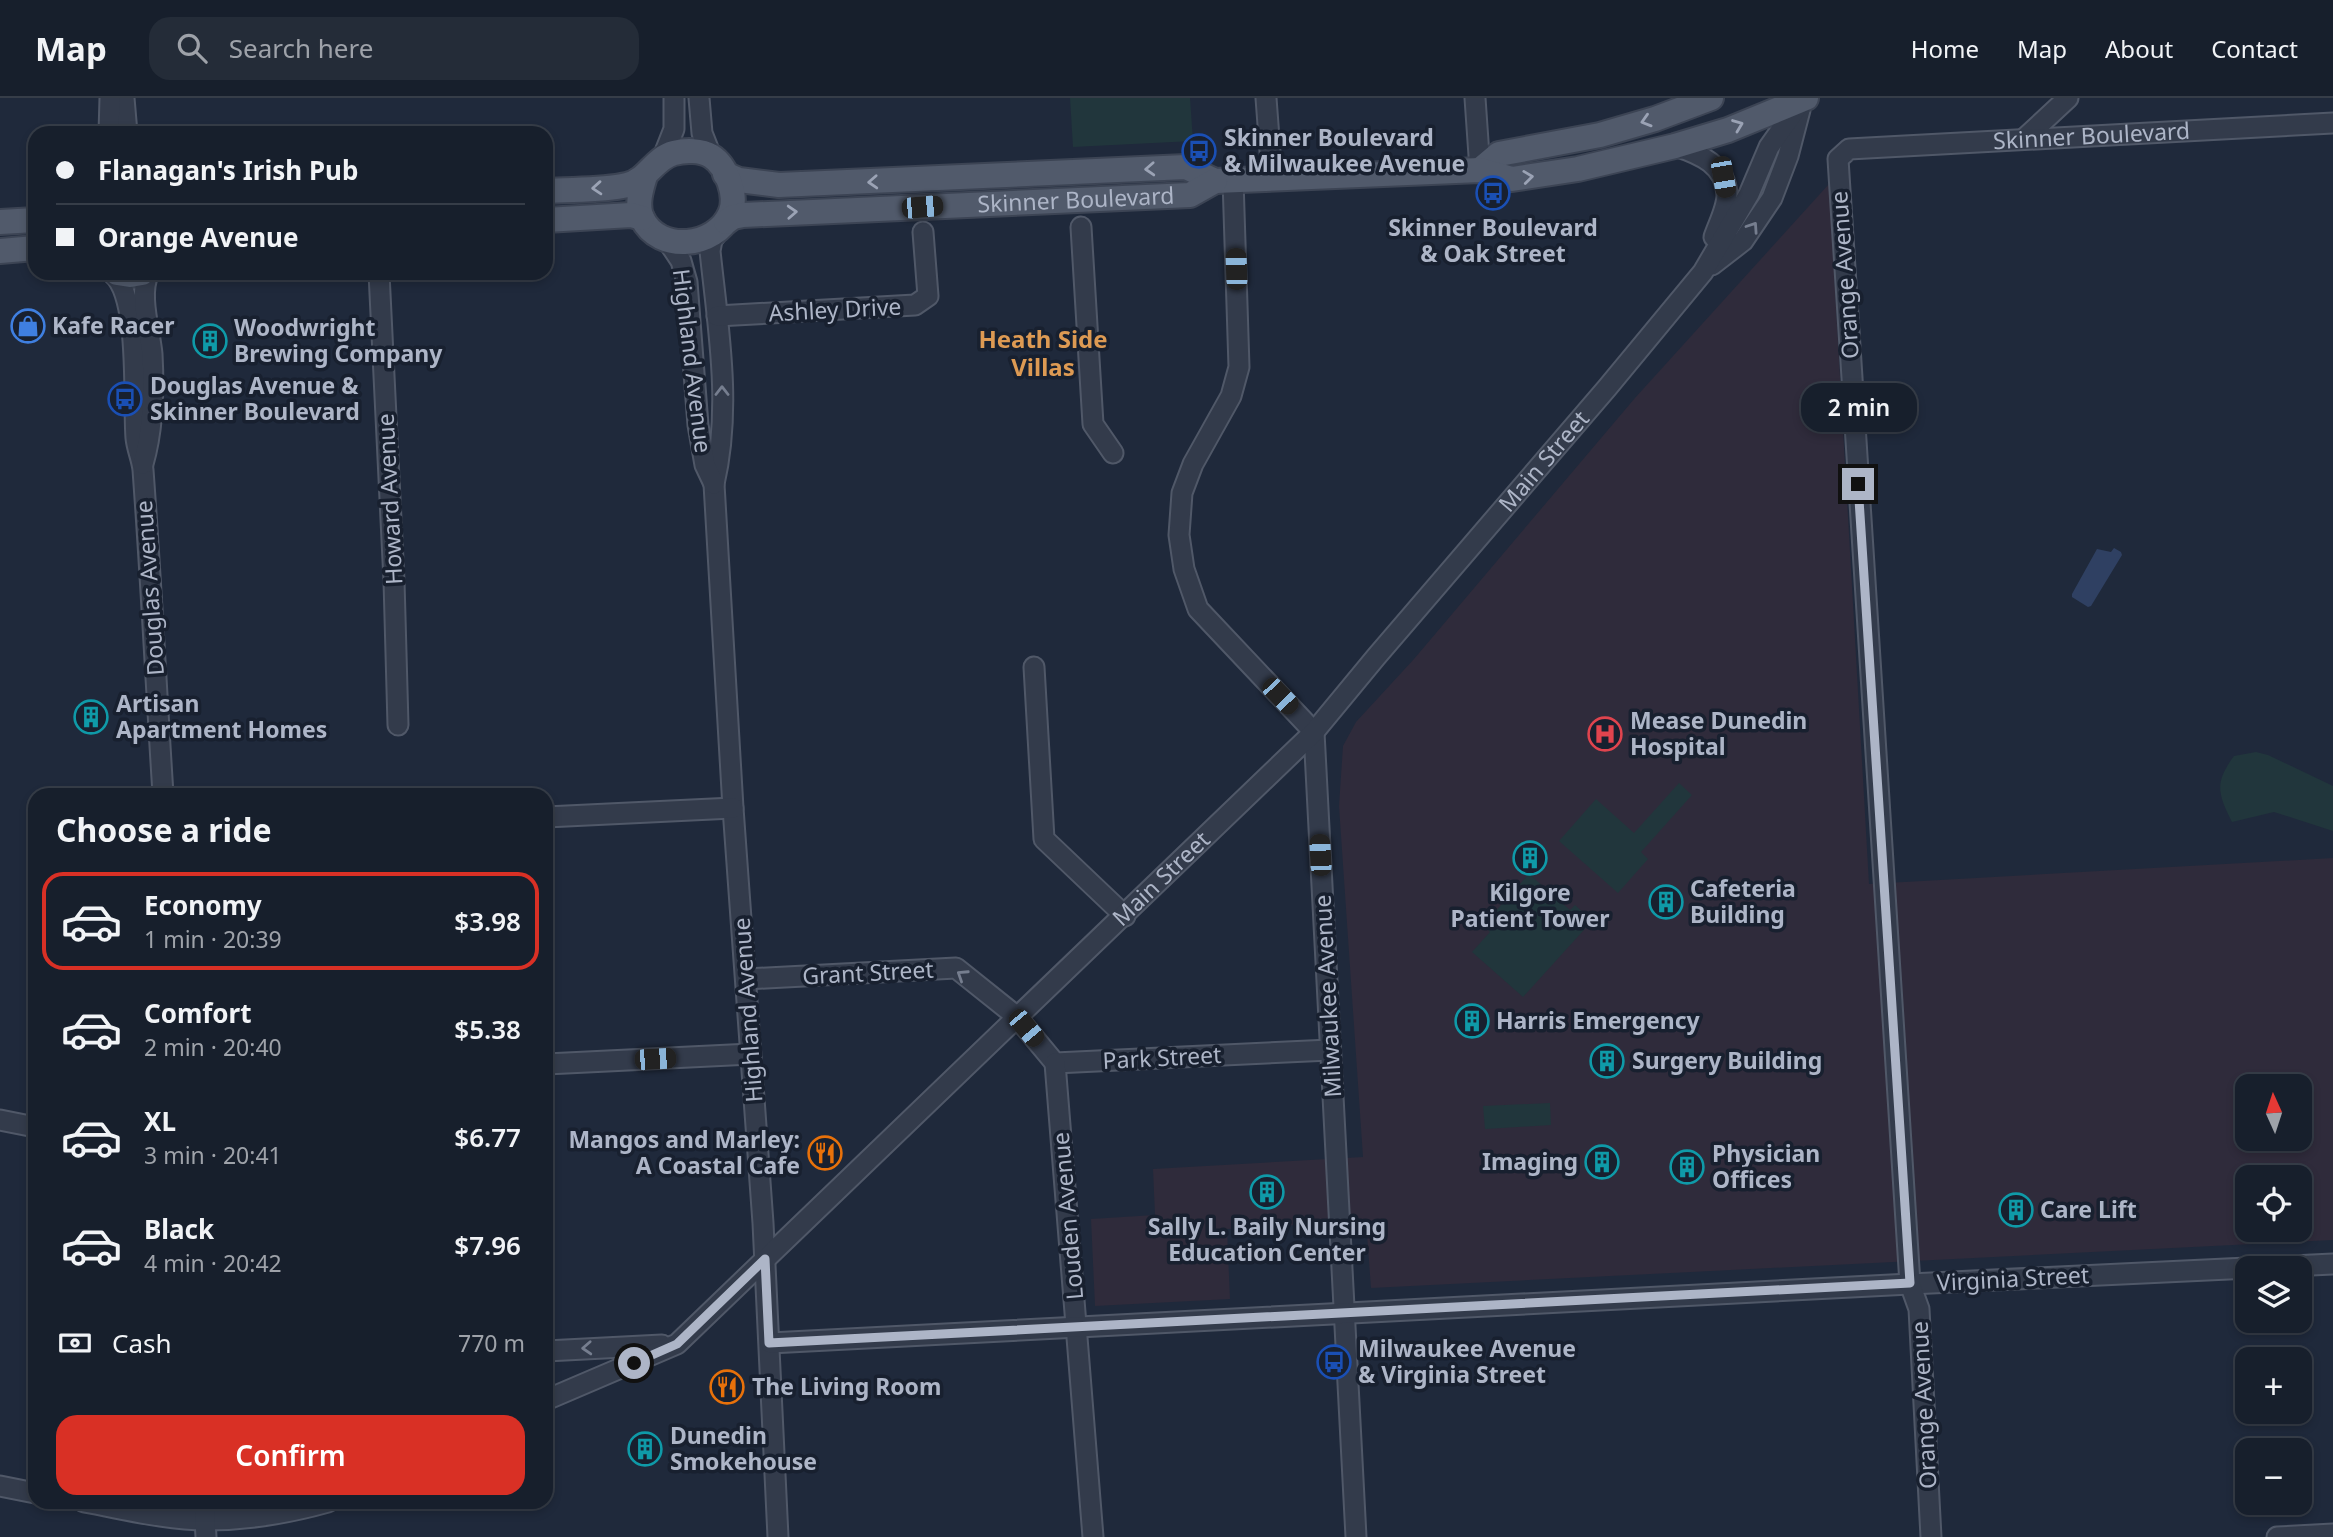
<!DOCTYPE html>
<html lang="en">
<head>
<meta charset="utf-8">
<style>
  :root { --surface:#171f2c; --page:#242c38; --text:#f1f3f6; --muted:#9ea2a9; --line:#363d48; --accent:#d93025 }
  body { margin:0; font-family:"Noto Sans",sans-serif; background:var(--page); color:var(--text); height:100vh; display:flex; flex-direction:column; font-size:26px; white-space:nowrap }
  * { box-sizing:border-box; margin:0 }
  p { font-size:23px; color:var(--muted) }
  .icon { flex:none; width:38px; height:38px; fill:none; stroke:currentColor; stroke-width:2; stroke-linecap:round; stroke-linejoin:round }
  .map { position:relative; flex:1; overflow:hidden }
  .side { position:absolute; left:28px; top:690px; width:525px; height:721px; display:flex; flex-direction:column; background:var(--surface); border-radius:21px; box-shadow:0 4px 10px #0003,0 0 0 2px var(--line) }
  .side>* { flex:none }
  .banner { position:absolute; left:28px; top:28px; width:525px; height:154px; border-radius:21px; box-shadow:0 4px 10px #0003,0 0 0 2px var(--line); display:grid; align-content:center; height:154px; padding:0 28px; background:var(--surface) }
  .needle { width:46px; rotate:357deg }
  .fabs { position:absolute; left:2235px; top:976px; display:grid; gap:14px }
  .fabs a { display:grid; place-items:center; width:77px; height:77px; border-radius:14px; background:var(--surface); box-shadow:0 4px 10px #0003,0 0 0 2px var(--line); font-size:35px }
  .end { position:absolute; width:32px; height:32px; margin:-16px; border:9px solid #adb5c7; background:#111; box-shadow:0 0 0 4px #111 }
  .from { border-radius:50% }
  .bubble { position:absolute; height:49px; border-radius:21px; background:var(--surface); box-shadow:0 4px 10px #0003,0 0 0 2px var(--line); font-size:23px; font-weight:600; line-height:49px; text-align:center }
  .car { position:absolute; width:21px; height:42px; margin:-21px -10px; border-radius:9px; box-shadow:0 0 5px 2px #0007; background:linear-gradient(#222 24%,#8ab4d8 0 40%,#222 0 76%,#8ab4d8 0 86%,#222 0) }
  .banner b { display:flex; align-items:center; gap:24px; height:66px; font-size:26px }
  .banner b+b { border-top:2px solid var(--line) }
  .banner i { width:18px; height:18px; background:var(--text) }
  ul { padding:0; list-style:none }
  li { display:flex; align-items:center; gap:21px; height:98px; margin:0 14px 10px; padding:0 14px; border:4px solid transparent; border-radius:21px }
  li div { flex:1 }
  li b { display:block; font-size:26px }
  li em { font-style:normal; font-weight:600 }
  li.on { border-color:var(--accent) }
  li>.icon { width:63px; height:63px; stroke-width:1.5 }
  h2 { padding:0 28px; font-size:32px; line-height:84px }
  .pay { display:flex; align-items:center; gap:18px; height:77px; padding:0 28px; font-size:26px }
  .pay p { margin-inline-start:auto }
  .primary-button { display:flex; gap:14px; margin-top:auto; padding:14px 28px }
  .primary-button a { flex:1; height:80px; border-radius:21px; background:var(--accent); color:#fff; font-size:28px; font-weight:600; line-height:80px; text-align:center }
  header { display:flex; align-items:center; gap:42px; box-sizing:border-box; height:98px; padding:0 35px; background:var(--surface); border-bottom:2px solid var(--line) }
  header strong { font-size:33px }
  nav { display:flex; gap:38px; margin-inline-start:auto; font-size:24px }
  .search { width:490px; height:63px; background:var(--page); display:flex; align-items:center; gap:18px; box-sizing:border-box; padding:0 24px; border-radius:21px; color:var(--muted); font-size:26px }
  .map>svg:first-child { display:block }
  .medical { fill:#2f2b3b; fill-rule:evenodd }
  .green { fill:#21363c }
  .water { fill:#2f4062 }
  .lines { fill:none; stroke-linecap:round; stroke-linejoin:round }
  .minor-casing { stroke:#505868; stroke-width:23 }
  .major-casing { stroke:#3c4454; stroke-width:28 }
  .minor { stroke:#333b4b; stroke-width:19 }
  .major { stroke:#515a6b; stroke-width:24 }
  .oneway { stroke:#9ba3b5 }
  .oneway2 { stroke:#767e8f }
  .route { stroke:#adb5c7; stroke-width:9 }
  .labels { text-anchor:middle; stroke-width:7; stroke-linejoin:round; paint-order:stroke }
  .street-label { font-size:23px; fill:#adb5c7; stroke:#18202f }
  .poi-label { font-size:23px; font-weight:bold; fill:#adb5c7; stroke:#18202f; text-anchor:start }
  .neighbourhood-label { font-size:24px; font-weight:bold; fill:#dd9a53; stroke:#18202f }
</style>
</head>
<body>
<header>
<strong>Map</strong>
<div class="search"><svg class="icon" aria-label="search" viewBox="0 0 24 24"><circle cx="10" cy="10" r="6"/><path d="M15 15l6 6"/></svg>Search here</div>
<nav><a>Home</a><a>Map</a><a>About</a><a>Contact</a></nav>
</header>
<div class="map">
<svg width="2333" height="1439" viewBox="0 0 2333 1439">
  <rect width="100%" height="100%" fill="#1f293b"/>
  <!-- medical -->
  <path class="medical" d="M1829 86 1869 786 2333 760V1142L1371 1190 1366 1123 1227 1131 1230 1201 1095 1208 1091 1121 1155 1117 1153 1071 1363 1059 1339 708 1343 648 1356 624 1414 561 1635 300ZM2247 989H2300V1041H2247ZM2247 1080H2300V1132H2247Z"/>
  <!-- green -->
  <g class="green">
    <polygon points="1070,0 1190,0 1193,43 1073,49"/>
    <path d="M2256 654 2268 657 2333 688V733L2274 714 2232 724C2218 696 2214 685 2234 658Z"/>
    <polygon points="1679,685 1692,697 1641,754 1648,761 1618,795 1559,743 1596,701 1634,735"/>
    <polygon points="1529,776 1570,812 1575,807 1592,823 1523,899 1472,854 1490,834 1483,827"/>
    <polygon points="1550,1005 1551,1027 1485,1031 1483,1008"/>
    <polygon points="204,1404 328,1404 205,1422"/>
  </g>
  <!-- water -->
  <polygon class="water" points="2114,450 2121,454 2122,457 2091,508 2088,509 2072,499 2072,496 2097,451 2111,454"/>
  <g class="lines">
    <defs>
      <g id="minor">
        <polyline points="124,0 127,35"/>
        <polyline points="699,0 702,35 711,58"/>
        <polyline points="1266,0 1272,80"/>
        <polyline points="1475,0 1480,72"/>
        <polyline points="109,35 110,0"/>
        <polyline points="2025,40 2068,0"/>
        <path d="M1675 48C1700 56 1726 67 1727 97 1727 110 1718 127 1714 139"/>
        <polyline points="663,59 674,31 674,0"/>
        <polyline points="1233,82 1239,269 1231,298 1193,366 1182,395 1179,437 1184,471 1198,511 1314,634 1356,1439"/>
        <polyline points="1081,129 1093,326 1113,355"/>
        <path d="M719 133 712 142 710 153C718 229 732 309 714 386L733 710 763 1125 778 1439"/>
        <polyline points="667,142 681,163 687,184 698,327 705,367 714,386"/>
        <polyline points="1712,167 1743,143 1772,100 1788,58 1800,12"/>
        <path d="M112 175C141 198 133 304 136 340 137 351 142 361 143 372 151 480 156 588 163 696"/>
        <polyline points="379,175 394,483 398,627"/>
        <polyline points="717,218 915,207 928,198 923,134"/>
        <path d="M143 366C153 332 154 292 152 256 150 233 138 195 149 175"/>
        <polyline points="1034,569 1044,741 1125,818"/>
        <polyline points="546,719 733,710"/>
        <polyline points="746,881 956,870 1016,918 1055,965 1330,952"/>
        <polyline points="1055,965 1093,1439"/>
        <polyline points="546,966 751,956"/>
        <polyline points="0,1022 35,1029"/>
        <polyline points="770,1245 1910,1186 2333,1166"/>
        <polyline points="546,1253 662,1247"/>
        <path id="s1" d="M546 1302 677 1246 1314 634 1376 559 1607 290 1703 174 1749 96 1769 49 1803 1"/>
        <polyline points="0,1388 35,1395"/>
        <path d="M84 1404C124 1411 166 1422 206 1422 248 1422 289 1415 328 1404"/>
        <polyline points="204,1404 206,1439"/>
        <path id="s2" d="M1931 1439 1919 1211 1910 1186 1838 61 1849 51 2333 25"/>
        <polyline points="2277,1439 2333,1436"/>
      </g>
      <g id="major">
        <polyline points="1480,72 1499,56 1600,37 1655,21 1711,0"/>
        <polyline points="725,76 739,82 779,87 1186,69 1215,83 1480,72 1512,81 1578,71 1675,48 1728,32 1806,0"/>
        <path d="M546 93C572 91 601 93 627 87 648 82 654 60 674 55 685 52 701 52 711 58 727 68 738 99 730 116 716 149 659 156 642 120 636 107 641 91 645 78"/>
        <polyline points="546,122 631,117 642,120"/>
        <polyline points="0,124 35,122"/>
        <path id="s3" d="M726 124 733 119 743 117 1190 97 1215 83"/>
        <polyline points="0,153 35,150"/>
        <polyline points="117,175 130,177 142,175"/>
      </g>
    </defs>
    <!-- minor casing -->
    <use href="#minor" class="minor-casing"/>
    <!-- major casing -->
    <use href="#major" class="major-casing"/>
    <!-- minor -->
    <use href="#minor" class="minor"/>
    <!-- major -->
    <use href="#major" class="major"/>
  </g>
  <!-- one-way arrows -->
  <defs><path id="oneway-chevron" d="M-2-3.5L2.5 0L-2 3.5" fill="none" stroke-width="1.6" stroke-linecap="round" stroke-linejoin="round" transform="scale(1.75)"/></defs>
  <g class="oneway">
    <use href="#oneway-chevron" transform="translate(1646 23) rotate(163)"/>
    <use href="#oneway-chevron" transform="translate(1738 27) rotate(-21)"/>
    <use href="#oneway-chevron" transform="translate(1150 71) rotate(177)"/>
    <use href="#oneway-chevron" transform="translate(1528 79) rotate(-7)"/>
    <use href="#oneway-chevron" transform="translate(873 84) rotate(177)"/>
    <use href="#oneway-chevron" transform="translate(597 90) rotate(176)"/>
    <use href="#oneway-chevron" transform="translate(792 114) rotate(-3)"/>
  </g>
  <g class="oneway2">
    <use href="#oneway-chevron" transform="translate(1753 129) rotate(-56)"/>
    <use href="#oneway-chevron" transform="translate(722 293) rotate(-90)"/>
    <use href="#oneway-chevron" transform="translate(962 877) rotate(-147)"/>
    <use href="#oneway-chevron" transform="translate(587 1250) rotate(177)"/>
  </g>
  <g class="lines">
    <!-- route -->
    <polyline class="route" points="634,1265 677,1246 765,1161 769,1245 1910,1185 1858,386"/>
  </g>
  <!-- icons -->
  <defs>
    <symbol id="bus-ring" viewBox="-11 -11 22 22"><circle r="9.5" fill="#18202f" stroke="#1a4fb4" stroke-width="1.5"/><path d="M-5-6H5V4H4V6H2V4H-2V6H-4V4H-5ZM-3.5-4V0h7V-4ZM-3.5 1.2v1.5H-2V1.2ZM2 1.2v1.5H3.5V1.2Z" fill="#1a4fb4"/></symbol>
    <symbol id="shop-ring" viewBox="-11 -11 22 22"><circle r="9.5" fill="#18202f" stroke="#3f7fe0" stroke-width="1.5"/><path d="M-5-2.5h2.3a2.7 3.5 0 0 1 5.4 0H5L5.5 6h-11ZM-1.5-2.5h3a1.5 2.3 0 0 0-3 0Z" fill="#3f7fe0"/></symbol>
    <symbol id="building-ring" viewBox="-11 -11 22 22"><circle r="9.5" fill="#18202f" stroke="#0f9aa8" stroke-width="1.5"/><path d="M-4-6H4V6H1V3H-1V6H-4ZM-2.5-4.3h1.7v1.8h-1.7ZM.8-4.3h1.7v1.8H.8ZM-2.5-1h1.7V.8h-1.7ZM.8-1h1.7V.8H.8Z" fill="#0f9aa8"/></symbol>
    <symbol id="hospital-ring" viewBox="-11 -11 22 22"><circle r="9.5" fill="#18202f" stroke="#e0444e" stroke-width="1.5"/><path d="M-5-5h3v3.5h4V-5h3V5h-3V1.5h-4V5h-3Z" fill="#e0444e"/></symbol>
    <symbol id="restaurant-ring" viewBox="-11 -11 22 22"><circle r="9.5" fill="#18202f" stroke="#e8710a" stroke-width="1.5"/><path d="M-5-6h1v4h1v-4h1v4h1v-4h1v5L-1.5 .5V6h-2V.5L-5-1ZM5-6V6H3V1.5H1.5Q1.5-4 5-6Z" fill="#e8710a"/></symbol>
  </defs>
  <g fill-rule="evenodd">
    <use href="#bus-ring" x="1180" y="34" width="38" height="38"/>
    <use href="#bus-ring" x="1474" y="76" width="38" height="38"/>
    <use href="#shop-ring" x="9" y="209" width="38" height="38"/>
    <use href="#building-ring" x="191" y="224" width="38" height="38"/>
    <use href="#bus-ring" x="106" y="282" width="38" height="38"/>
    <use href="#building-ring" x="72" y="600" width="38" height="38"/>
    <use href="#hospital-ring" x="1586" y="617" width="38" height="38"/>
    <use href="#building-ring" x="1511" y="741" width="38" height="38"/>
    <use href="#building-ring" x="1647" y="785" width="38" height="38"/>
    <use href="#building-ring" x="1453" y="904" width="38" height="38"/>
    <use href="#building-ring" x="1588" y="944" width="38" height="38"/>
    <use href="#restaurant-ring" x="806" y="1036" width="38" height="38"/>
    <use href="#building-ring" x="1583" y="1045" width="38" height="38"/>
    <use href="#building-ring" x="1668" y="1050" width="38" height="38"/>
    <use href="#building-ring" x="1248" y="1075" width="38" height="38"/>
    <use href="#building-ring" x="1997" y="1093" width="38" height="38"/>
    <use href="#bus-ring" x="1315" y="1245" width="38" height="38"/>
    <use href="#restaurant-ring" x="708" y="1270" width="38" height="38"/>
    <use href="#building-ring" x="626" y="1332" width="38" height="38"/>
  </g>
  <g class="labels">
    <!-- street labels -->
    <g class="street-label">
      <text dy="8" stroke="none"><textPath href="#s2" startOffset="1640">Skinner Boulevard</textPath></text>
      <text dy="8" stroke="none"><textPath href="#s3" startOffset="352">Skinner Boulevard</textPath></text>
      <text transform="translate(1845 177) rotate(-94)" y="8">Orange Avenue</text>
      <text transform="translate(835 212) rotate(-3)" y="8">Ashley Drive</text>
      <text transform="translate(692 263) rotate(83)" y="8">Highland Avenue</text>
      <text dy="8" stroke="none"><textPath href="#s1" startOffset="1381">Main Street</textPath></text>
      <text transform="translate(390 401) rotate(-93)" y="8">Howard Avenue</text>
      <text transform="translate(150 490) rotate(-94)" y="8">Douglas Avenue</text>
      <text dy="8" stroke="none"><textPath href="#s1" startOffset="814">Main Street</textPath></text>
      <text transform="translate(868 875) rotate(-3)" y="8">Grant Street</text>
      <text transform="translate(1328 898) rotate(-93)" y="8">Milwaukee Avenue</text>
      <text transform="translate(748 912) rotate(-94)" y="8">Highland Avenue</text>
      <text transform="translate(1162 960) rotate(-3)" y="8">Park Street</text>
      <text transform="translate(1068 1118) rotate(-95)" y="8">Louden Avenue</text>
      <text transform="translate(2013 1181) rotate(-3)" y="8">Virginia Street</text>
      <text transform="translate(1924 1307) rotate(-93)" y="8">Orange Avenue</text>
    </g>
    <!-- poi labels -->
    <g class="poi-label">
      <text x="1224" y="48">Skinner Boulevard<tspan x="1224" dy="26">&amp; Milwaukee Avenue</tspan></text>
      <text x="1493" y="138" text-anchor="middle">Skinner Boulevard<tspan x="1493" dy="26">&amp; Oak Street</tspan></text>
      <text x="52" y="236">Kafe Racer</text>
      <text x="234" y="238">Woodwright<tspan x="234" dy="26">Brewing Company</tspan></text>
      <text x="150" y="296">Douglas Avenue &amp;<tspan x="150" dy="26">Skinner Boulevard</tspan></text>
      <text x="116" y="614">Artisan<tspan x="116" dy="26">Apartment Homes</tspan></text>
      <text x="1630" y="631">Mease Dunedin<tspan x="1630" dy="26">Hospital</tspan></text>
      <text x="1690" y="799">Cafeteria<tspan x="1690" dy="26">Building</tspan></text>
      <text x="1530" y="803" text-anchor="middle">Kilgore<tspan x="1530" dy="26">Patient Tower</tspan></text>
      <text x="1496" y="931">Harris Emergency</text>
      <text x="1632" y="971">Surgery Building</text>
      <text x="800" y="1050" text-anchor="end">Mangos and Marley:<tspan x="800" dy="26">A Coastal Cafe</tspan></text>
      <text x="1712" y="1064">Physician<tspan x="1712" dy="26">Offices</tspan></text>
      <text x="1578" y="1072" text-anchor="end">Imaging</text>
      <text x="2040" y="1120">Care Lift</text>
      <text x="1267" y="1137" text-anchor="middle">Sally L. Baily Nursing<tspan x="1267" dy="26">Education Center</tspan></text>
      <text x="1358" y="1259">Milwaukee Avenue<tspan x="1358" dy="26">&amp; Virginia Street</tspan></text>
      <text x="752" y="1297">The Living Room</text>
      <text x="670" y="1346">Dunedin<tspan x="670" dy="26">Smokehouse</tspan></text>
    </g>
    <!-- neighbourhood labels -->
    <g class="neighbourhood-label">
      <text x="1043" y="250">Heath Side<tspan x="1043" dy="28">Villas</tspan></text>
    </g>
  </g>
</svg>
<div class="fabs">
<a><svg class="needle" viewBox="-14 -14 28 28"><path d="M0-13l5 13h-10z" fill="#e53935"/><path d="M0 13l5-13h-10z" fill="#9ea2a9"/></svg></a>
<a><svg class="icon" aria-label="locate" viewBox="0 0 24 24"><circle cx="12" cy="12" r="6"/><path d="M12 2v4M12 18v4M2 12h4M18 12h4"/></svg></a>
<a><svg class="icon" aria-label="layers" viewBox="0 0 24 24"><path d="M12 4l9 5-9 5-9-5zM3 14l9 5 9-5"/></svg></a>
<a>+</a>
<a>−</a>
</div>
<i class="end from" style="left:634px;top:1265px"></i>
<i class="end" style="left:1858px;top:386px"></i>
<div class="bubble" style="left:1801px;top:285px;width:116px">2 min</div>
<i class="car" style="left:1723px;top:79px;rotate:170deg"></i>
<i class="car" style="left:922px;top:109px;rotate:85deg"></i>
<i class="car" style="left:1236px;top:171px;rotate:358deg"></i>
<i class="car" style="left:1280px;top:598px;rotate:136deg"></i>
<i class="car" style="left:1320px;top:757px;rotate:357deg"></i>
<i class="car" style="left:1026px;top:930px;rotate:140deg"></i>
<i class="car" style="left:655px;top:961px;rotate:87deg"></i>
<div class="banner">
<b><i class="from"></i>Flanagan's Irish Pub</b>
<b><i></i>Orange Avenue</b>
</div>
<section class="side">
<h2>Choose a ride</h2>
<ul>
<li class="on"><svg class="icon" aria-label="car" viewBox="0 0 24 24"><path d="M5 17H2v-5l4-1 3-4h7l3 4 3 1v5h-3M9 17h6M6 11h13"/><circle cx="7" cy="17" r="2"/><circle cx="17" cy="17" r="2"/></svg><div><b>Economy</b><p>1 min · 20:39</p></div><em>$3.98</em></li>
<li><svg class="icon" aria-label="car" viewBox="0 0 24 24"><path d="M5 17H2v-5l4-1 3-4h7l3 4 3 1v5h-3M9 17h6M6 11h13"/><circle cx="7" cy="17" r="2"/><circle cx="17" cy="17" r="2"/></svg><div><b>Comfort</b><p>2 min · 20:40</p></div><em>$5.38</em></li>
<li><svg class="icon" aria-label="car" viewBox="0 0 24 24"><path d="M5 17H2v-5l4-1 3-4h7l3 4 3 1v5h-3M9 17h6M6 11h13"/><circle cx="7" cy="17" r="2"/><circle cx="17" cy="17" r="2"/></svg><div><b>XL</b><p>3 min · 20:41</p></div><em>$6.77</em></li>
<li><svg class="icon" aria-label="car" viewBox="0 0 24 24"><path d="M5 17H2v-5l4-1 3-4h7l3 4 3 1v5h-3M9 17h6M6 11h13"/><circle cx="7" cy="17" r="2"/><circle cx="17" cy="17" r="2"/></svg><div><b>Black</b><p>4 min · 20:42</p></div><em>$7.96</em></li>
</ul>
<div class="pay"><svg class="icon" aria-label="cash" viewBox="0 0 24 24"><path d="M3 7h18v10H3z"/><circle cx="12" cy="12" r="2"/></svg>Cash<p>770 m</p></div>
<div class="primary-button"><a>Confirm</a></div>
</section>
</div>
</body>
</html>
